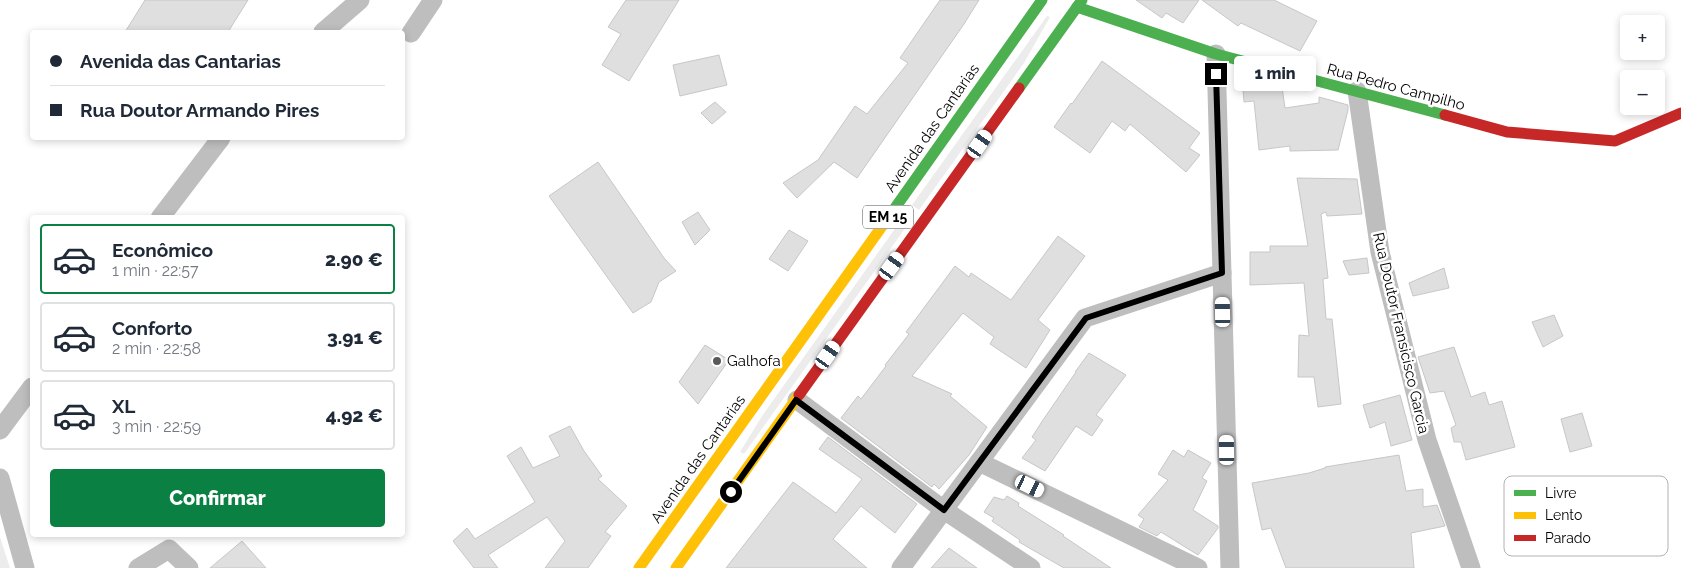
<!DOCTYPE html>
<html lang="pt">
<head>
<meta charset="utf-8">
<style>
  :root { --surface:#fff; --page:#f6f6f7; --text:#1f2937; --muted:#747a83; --line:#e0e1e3; --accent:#0b8043 }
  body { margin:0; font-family:Raleway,sans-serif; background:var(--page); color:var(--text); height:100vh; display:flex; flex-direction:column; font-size:19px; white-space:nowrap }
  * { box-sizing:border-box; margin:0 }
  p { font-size:16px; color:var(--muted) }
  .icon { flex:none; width:28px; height:28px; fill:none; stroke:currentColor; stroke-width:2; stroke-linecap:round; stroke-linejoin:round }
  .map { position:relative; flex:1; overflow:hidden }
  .drawer { position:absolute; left:30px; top:215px; width:375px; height:322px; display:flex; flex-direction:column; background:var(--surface); border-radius:5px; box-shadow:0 2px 8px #0003 }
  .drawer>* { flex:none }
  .guide { position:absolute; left:30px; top:30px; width:375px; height:110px; border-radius:5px; box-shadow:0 2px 8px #0003; display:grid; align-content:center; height:110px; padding:0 20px; background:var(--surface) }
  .buttons { position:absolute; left:1620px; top:15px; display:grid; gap:10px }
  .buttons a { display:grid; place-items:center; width:45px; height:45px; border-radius:5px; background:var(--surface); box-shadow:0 2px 8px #0003; font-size:25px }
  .end { position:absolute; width:22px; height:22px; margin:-11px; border:6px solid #000; background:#fff; box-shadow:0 0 0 2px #fff }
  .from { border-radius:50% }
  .bubble { position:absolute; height:35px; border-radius:5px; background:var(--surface); box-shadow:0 2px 8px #0003; font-size:16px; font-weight:800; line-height:35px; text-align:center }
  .car { position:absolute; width:15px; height:30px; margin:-15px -8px; border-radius:6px; box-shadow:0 0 4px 1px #0007; background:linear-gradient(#fff 24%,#345 0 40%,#fff 0 76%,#345 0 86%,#fff 0) }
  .guide b { display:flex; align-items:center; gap:18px; height:48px; font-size:19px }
  .guide b+b { border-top:1px solid var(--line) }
  .guide i { width:12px; height:12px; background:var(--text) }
  ul { padding:9px 0 0; list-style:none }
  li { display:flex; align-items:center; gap:15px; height:70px; margin:0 10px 8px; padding:0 10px; border:2px solid var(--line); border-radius:5px }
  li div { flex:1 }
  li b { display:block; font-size:19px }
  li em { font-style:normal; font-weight:800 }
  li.on { border-color:var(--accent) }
  li>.icon { width:45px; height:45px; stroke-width:1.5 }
  .action { display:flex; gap:10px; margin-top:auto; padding:10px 20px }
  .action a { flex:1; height:58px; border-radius:5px; background:var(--accent); color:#fff; font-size:20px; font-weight:800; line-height:58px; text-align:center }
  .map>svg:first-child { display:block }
  .green { fill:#ececec }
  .building { fill:#dfdfdf; stroke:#c7c7c7 }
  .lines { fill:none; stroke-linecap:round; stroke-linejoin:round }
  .street { stroke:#bebebe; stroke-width:19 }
  .fast { stroke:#4caf50; stroke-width:11 }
  .slow { stroke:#ffc107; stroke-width:11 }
  .jam { stroke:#c62828; stroke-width:11 }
  .route { stroke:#000; stroke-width:6 }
  .poi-dot { fill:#595959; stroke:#fff; stroke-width:2 }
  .labels { text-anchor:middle; stroke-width:5; stroke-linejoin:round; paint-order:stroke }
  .shield { fill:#fff; stroke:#4c4c4c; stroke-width:1 }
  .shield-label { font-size:14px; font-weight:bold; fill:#000 }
  .street-label { font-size:15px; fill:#000; stroke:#fff }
  .poi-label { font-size:15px; fill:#000; stroke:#fff; text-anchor:start }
  .key { fill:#fff; stroke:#b2b2b2; stroke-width:1 }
  .key-label { font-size:14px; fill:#000 }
</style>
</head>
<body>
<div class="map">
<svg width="1681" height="568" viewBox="0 0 1681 568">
  <rect width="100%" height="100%" fill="#fff"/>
  <!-- green -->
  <g class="green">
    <polygon points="1047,16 1050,17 1024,63 919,210 912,205"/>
    <polygon points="904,216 911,220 744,454 740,452 762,416"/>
    <polygon points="0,537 10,568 0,568"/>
  </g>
  <!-- building -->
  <g class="building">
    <polygon points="145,0 248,0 228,32 125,32"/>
    <polygon points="626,0 679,0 629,81 602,65 621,34 608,27"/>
    <polygon points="940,0 979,0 964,24 857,178 834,162 797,198 783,183 818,160 855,106 867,114 908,63 900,58"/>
    <polygon points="1136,0 1199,0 1183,23 1166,13 1162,18"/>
    <polygon points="1202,0 1274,0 1317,21 1300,51 1241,23 1238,26"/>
    <polygon points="719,55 727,85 680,96 673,65"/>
    <polygon points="1102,61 1200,133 1189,148 1200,155 1186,172 1130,124 1125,131 1112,121 1090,153 1054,127 1071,103 1072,104"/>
    <polygon points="1242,77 1282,87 1285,108 1319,103 1319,97 1348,105 1348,110 1338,150 1290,151 1290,146 1259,150 1254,101 1244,102"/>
    <polygon points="715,102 726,112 712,124 701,113"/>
    <polygon points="598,162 664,258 676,271 659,282 651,302 633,313 549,196"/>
    <polygon points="1297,178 1357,179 1362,214 1327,216 1326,212 1321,214 1328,278 1323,279 1326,319 1332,319 1341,404 1318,407 1314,377 1298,377 1299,335 1309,336 1304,283 1250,285 1250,252 1270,252 1270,246 1308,246"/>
    <polygon points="698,212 710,230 695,245 682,222"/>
    <polygon points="789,230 808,241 788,271 769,259"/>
    <polygon points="1058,236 1085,256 1038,320 1050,330 1026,368 990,344 994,337 963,313 912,376 952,394 950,396 987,427 969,455 939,489 934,484 932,487 841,418 858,396 861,399 886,366 885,365 909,334 906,332 955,266 969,277 971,273 1011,300"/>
    <polygon points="1367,258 1369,273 1349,275 1343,261"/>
    <polygon points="1444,268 1449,288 1413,296 1409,283"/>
    <polygon points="1554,315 1563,336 1543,347 1532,322"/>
    <polygon points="705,345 729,360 698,404 679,382"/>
    <polygon points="1454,347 1471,397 1485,392 1489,405 1502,401 1515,447 1466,460 1461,442 1454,442 1451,428 1456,425 1444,391 1430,393 1418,357"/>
    <polygon points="1089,353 1126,375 1096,415 1103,420 1092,436 1076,426 1045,471 1022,458 1036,440 1032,437 1043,420 1076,372 1075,372"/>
    <polygon points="1400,395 1412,440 1391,446 1385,422 1370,428 1363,405"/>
    <polygon points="1582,413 1592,446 1570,452 1561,419"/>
    <polygon points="570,426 584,451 602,476 598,479 627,506 605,532 611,536 588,568 545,568 565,541 547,517 488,555 498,568 474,568 453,541 467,528 475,539 535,502 507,456 521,447 533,468 560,456 549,436"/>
    <polygon points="828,437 917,504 895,533 861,506 833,539 867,568 726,568 793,482 836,513 862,479 819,449"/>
    <polygon points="1173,450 1184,457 1188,450 1211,463 1202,478 1207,481 1193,510 1218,526 1218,528 1198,555 1161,532 1157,536 1139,527 1144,519 1138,515 1168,480 1158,474"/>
    <polygon points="1399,455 1406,491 1423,489 1423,507 1437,505 1445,526 1411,533 1414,568 1286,568 1271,528 1262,530 1252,483 1309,473 1325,468 1325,467"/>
    <polygon points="1007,496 1019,503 1018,506 1064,535 1063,536 1111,568 1064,568 1019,542 1020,540 992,521 994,518 984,512 994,497 1004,500"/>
    <polygon points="242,541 266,568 210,568"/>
    <polygon points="949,548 977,568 931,568"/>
  </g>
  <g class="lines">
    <!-- street -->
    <g class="street">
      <polyline points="323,32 360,0"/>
      <polyline points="411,33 433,0"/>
      <polyline points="1216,54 1230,568"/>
      <polyline points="1357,91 1380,252 1427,440 1471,568"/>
      <polyline points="160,218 221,138"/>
      <polyline points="797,400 944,510 1031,568"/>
      <polyline points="0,430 32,387"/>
      <polyline points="979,462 1198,568"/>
      <polyline points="0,478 25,568"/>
      <polyline points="138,568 169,549 189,568"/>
      <polyline points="901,568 1085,318 1222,273"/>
    </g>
    <!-- fast -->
    <g class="fast">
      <polyline points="1077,7 1216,54 1445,115"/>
      <polyline points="1019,88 1082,0"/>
      <polyline points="890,215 1042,0"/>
    </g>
    <!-- slow -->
    <g class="slow">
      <polyline points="639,568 890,215"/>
      <polyline points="676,568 799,395"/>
    </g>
    <!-- jam -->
    <g class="jam">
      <polyline points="1445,115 1507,132 1615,141 1681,113"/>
      <polyline points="799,395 1019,88"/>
    </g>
  </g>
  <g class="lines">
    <!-- route -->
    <polyline class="route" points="731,492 796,400 944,510 1086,318 1222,273 1216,74"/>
  </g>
  <!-- markers -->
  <circle class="poi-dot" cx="717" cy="361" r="5"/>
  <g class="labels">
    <!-- shield labels -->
    <rect class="shield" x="863" y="205.5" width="50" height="23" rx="4"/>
    <g class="shield-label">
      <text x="888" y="222">EM 15</text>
    </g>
    <!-- street labels -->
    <g class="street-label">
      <text transform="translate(1396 87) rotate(15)" y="5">Rua Pedro Campilho</text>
      <text transform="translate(932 128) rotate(-55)" y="5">Avenida das Cantarias</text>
      <text transform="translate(1401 333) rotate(77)" y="5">Rua Doutor Fransicisco Garcia</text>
      <text transform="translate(698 459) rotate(-55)" y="5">Avenida das Cantarias</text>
    </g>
    <!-- poi labels -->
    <g class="poi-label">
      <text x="727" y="366">Galhofa</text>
    </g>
  </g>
  <!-- legend -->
  <rect x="1504" y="476" width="164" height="80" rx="8" class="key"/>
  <rect x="1514" y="490" width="22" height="6" fill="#4caf50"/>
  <rect x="1514" y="512" width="22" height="7" fill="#ffc107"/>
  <rect x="1514" y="535" width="22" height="6" fill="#c62828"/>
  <g class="key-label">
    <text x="1545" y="498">Livre</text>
    <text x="1545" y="520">Lento</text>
    <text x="1545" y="543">Parado</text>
  </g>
</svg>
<div class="buttons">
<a>+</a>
<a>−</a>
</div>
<i class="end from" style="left:731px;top:492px"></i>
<i class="end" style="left:1216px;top:74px"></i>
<div class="bubble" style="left:1234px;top:56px;width:82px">1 min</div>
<i class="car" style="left:980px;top:144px;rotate:35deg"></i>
<i class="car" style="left:892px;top:266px;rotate:36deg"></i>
<i class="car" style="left:1223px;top:312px;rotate:359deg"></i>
<i class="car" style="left:828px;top:355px;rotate:35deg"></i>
<i class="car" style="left:1227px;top:450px;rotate:359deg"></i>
<i class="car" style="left:1030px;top:486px;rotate:116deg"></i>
<div class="guide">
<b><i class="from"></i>Avenida das Cantarias</b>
<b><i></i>Rua Doutor Armando Pires</b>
</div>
<section class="drawer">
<ul>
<li class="on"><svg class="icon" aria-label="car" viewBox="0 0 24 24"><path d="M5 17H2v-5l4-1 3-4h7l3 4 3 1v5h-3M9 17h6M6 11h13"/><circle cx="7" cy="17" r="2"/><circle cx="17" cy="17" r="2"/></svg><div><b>Econômico</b><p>1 min · 22:57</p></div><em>2.90 €</em></li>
<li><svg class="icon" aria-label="car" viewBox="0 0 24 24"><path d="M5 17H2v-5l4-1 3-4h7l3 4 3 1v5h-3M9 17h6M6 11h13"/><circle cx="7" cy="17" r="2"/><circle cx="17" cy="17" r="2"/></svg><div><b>Conforto</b><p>2 min · 22:58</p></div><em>3.91 €</em></li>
<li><svg class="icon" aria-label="car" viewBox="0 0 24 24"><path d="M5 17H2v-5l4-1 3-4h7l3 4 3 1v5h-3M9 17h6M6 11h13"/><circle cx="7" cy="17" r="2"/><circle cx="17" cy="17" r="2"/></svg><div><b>XL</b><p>3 min · 22:59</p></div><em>4.92 €</em></li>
</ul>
<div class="action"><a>Confirmar</a></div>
</section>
</div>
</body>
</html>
